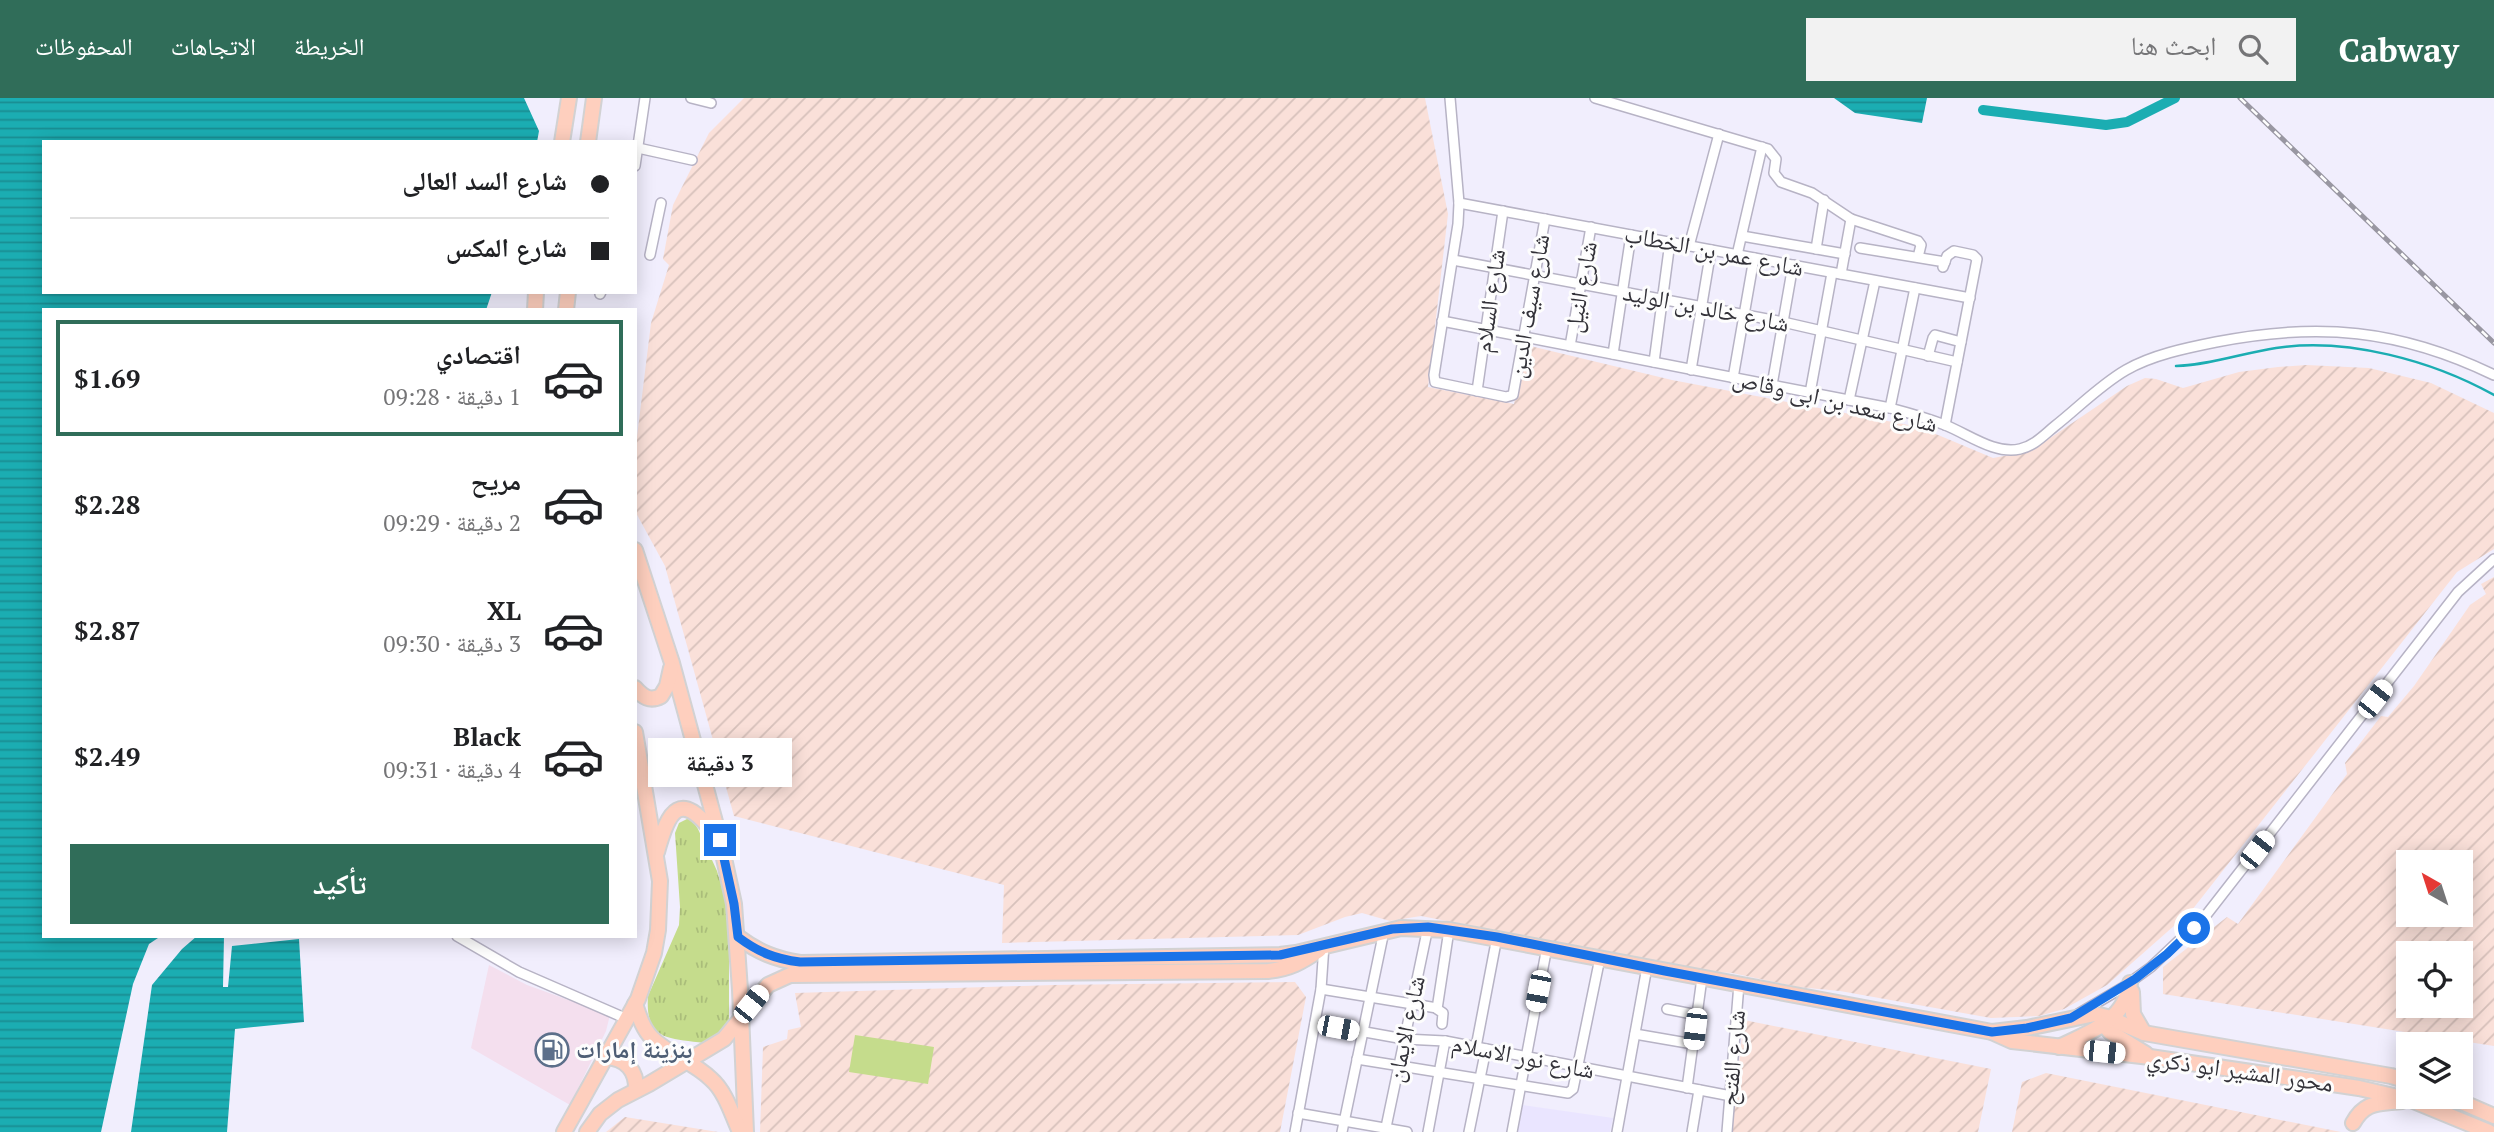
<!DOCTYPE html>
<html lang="ar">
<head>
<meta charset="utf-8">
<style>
  :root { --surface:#fff; --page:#f2f2f2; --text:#202124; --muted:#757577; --line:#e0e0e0; --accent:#306d59 }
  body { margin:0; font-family:"PT Serif","Noto Naskh Arabic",serif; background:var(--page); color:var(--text); direction:rtl; height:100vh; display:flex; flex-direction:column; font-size:26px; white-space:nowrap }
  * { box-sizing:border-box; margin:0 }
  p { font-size:23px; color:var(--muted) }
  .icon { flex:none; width:38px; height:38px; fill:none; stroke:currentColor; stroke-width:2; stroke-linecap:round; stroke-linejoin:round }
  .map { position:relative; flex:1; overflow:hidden; direction:ltr }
  .side { position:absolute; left:42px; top:210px; width:595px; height:630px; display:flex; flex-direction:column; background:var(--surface); border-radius:0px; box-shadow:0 4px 18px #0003; direction:rtl }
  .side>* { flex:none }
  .guide { position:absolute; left:42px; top:42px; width:595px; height:154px; border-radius:0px; box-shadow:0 4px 18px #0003; direction:rtl; display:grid; align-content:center; height:154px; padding:0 28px; background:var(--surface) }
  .needle { width:46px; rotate:321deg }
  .buttons { position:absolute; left:2396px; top:752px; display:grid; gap:14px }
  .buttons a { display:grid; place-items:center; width:77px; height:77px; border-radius:0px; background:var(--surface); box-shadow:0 4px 18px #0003; font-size:35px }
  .end { position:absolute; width:32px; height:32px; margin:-16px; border:9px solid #1a73e8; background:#fff; box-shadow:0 0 0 4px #fff }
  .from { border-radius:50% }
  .bubble { position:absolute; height:49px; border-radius:0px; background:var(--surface); box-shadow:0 4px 18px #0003; font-size:23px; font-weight:700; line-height:49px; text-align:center; direction:rtl }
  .car { position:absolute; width:21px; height:42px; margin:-21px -10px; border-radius:9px; box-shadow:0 0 5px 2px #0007; background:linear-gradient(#fff 24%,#345 0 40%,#fff 0 76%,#345 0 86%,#fff 0) }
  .guide b { display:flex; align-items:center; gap:24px; height:66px; font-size:26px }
  .guide b+b { border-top:2px solid var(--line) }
  .guide i { width:18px; height:18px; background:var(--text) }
  ul { padding:12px 0 0; list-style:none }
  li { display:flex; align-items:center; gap:21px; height:116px; margin:0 14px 10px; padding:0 14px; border:4px solid transparent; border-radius:0px }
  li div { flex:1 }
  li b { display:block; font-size:26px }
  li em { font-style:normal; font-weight:700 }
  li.on { border-color:var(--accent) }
  li>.icon { width:63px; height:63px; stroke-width:1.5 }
  .primary-button { display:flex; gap:14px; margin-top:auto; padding:14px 28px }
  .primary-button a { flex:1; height:80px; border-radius:0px; background:var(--accent); color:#fff; font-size:28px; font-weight:700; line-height:80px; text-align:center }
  header { display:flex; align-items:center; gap:42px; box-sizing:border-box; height:98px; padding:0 35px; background:var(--accent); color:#fff }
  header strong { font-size:33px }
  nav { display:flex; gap:38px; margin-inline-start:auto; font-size:24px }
  .search { width:490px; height:63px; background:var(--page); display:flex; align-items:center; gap:18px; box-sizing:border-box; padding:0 24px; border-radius:0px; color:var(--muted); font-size:26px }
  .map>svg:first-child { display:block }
  .commercial { fill:#f4dfee }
  .industrial { fill:url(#industrial-furrows); fill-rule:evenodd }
  .built { fill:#eae5ff }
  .park { fill:url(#park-tufts) }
  .pitch { fill:#c5dc8c }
  .water { fill:url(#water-rules) }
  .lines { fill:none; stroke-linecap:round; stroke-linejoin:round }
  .stream { stroke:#1badb2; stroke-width:2.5 }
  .canal { stroke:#1badb2; stroke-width:10 }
  .minor-casing { stroke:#b7b3c5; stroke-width:12 }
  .primary-casing { stroke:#d2d2d3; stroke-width:18 }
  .minor { stroke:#fff; stroke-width:9 }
  .primary { stroke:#fecfbe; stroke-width:14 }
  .rail-casing { stroke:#9997a2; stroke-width:5 }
  .rail { stroke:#fdfdfd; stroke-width:2.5; stroke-dasharray:8; stroke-linecap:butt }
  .route { stroke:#1a73e8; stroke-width:9 }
  .labels { text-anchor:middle; stroke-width:6; stroke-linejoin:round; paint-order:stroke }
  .street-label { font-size:24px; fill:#333239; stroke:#fdfdfd }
  .service-label { font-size:24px; font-weight:bold; fill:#4e5e75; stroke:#fdfdfd; text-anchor:start }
</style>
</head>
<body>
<header>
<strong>Cabway</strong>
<div class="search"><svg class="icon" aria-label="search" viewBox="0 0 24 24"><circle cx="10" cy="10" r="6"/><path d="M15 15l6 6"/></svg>ابحث هنا</div>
<nav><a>الخريطة</a><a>الاتجاهات</a><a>المحفوظات</a></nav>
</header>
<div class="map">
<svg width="2494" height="1034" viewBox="0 0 2494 1034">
  <defs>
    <pattern id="industrial-furrows" width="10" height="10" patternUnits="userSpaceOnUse" patternTransform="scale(1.75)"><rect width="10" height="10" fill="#fae0d9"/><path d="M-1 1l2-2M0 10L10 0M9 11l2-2" fill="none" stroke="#d7c1bb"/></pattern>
    <pattern id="park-tufts" width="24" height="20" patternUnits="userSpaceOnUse" patternTransform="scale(1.75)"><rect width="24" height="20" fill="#c5dc8c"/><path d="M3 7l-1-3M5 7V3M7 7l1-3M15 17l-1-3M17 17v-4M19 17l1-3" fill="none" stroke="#aabd7a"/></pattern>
    <pattern id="water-rules" width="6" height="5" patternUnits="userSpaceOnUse" patternTransform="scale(1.75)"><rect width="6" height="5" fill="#1badb2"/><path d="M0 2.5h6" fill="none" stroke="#198d92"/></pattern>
  </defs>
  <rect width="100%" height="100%" fill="#f1eefd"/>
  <!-- commercial -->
  <polygon class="commercial" points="489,867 527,887 610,917 606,933 570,1007 471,950"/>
  <!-- industrial -->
  <g class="industrial">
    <polygon points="744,0 1425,0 1448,116 1428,289 1514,306 1526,247 1672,282 1919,329 1993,360 2031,353 2127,288 2145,280 2156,281 2183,290 2239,274 2278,269 2306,267 2369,270 2431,285 2494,315 2494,451 2457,474 2192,812 2107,887 2064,911 2039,918 1991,920 1840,893 1798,889 1732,875 1706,873 1421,818 1390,823 1362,815 1345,819 1298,837 1002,845 1004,787 734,718 665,468 635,413 635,355 651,225 669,167 663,161 673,107 709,35"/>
    <path d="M2494 479V948L2163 896V869L2227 819 2238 826 2347 676 2345 665 2381 618 2388 619 2414 588 2470 507 2486 496 2481 486ZM2408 765H2460V817H2408ZM2408 856H2460V908H2408Z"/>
    <polygon points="1295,884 1306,899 1280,1034 760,1034 763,949 787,941 788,932 801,929 795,895 1053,887"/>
    <polygon points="1744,922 1991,971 1978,1034 1731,1034"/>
    <polygon points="2046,975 2341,1034 2012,1034 2022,984"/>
    <polygon points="625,1019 718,1034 606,1034"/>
  </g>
  <!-- built -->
  <polygon class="built" points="1523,1007 1613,1020 1610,1034 1518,1034"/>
  <!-- park -->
  <path class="park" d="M687 721 692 722 698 731 717 773 725 799 729 833V926L726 932 704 945C668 940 645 943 648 898L679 827 680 809 675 735 679 725Z"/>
  <!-- pitch -->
  <polygon class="pitch" points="855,937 934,949 928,986 849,974"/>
  <!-- water -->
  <g class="water">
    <polygon points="0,0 524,0 539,33 537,44 44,44 44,194 492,194 486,212 44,212 44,838 161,838 149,846 133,886 101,1034 0,1034"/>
    <polygon points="1834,0 1927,0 1922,25 1855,15"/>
    <polygon points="197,838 224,838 223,889 228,889 232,848 299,841 304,924 235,931 227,1034 131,1034 152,887 182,851"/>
  </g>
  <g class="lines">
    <!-- stream -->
    <path class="stream" d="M2176 268C2210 267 2243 255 2276 250 2347 239 2433 263 2494 297"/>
    <!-- canal -->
    <polyline class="canal" points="1983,12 2106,27 2127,24 2175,0"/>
    <defs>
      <g id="minor">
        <polyline points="691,0 711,5"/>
        <polyline points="1450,0 1459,105 1458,126 1434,277 1435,284 1506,299 1513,297 1545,121"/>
        <polyline points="1595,0 1768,51 1776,61 1774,75 1781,84 1812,95 1851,121 1918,143 1921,147 1918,159"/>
        <polyline points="638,50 692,62"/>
        <polyline points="635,68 645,0"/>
        <polyline points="1459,105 1970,200"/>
        <polyline points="1742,138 1845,156"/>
        <polyline points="1689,148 1719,36"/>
        <polyline points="1860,150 1945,164"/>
        <polyline points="1816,151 1824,102"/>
        <polyline points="650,157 661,105"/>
        <polyline points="1737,157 1762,49"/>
        <polyline points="1453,162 1783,224 1957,264"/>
        <polyline points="1943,169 1947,158 1954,153 1973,157 1977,161 1945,327"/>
        <polyline points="1841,176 1851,121"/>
        <polyline points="600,196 601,194"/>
        <path d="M1442 223 1890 310C1909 315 1927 320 1945 327 1968 336 1995 357 2020 351 2034 348 2044 337 2055 328 2078 310 2100 287 2126 272 2152 257 2186 250 2216 244 2318 224 2399 231 2494 277"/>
        <polyline points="1570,248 1591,129"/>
        <polyline points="1613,256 1631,137"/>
        <polyline points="1928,258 1933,240 1935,237 1961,244"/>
        <polyline points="1654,264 1670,144"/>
        <polyline points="1691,272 1711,152"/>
        <polyline points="1733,280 1754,160"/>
        <polyline points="1772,287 1793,167"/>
        <polyline points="1477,293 1503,113"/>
        <polyline points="1810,295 1832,175"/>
        <polyline points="1849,302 1875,183"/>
        <polyline points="1890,310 1915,190"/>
        <polyline points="457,838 519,874 627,921"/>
        <polyline points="1321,891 1437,910"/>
        <polyline points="1667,911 1697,917"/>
        <polyline points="2078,916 2122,890 2151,869 2207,816 2458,494 2494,461"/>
        <polyline points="1315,925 1404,941 1445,943 1731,998"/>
        <polyline points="1442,926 1443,915 1437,911 1449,832"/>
        <polyline points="1635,936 1693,946"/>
        <polyline points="1476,949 1497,839"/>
        <polyline points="1357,961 1568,995 1573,991 1600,860"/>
        <polyline points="1687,990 1702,880"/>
        <polyline points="1298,1015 1407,1034"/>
        <polyline points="1295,1034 1321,891 1324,847"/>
        <polyline points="1342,1034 1384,833"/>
        <polyline points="1385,1034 1428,829"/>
        <polyline points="1428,1034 1445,943"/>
        <polyline points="1469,1034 1486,951"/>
        <polyline points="1512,1034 1547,849"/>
        <polyline points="1617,1034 1647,869"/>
        <polyline points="1692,1034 1699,992"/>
        <polyline points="1727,1034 1739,886"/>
      </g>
      <g id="primary">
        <polyline points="562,44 569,0"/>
        <polyline points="588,44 594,0"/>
        <polyline points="535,212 536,194"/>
        <polyline points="566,212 568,194"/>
        <polyline points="635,452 672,565 720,742 734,806 740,892 746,1034"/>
        <path d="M635 590C643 599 650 604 661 598L667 588 671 570"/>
        <path d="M657 754C669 711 680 692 714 735"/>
        <path d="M738 839C758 854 775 861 800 865L1280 857 1296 855 1401 830 1449 832 1992 934 2012 943 2150 959 2359 990 2411 1002 2489 1034"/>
        <polyline points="2132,894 2133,916 2144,935"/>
        <path d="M635 906C639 918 643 931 652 940 669 957 694 964 711 981 726 994 732 1017 740 1034"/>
        <polyline points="2104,927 2110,934 2146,956"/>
        <polyline points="1992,934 2027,930 2095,916 2107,919 2144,935 2391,978 2408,983"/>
        <path d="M2059 949C2090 934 2125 923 2130 885"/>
        <path d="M606 959C626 960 637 973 636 992"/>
        <polyline points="2450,999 2494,1018"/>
        <path d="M2353 1025C2365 1003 2378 1006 2402 1003"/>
        <polyline points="564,1034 638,901 654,855 658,832 660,783 635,634"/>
        <path d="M587 1034 600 1016 618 1002 649 986 724 941 768 887 790 877 1268 873C1289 871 1302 864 1319 852"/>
      </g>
    </defs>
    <!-- minor casing -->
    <use href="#minor" class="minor-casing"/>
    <!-- primary casing -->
    <use href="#primary" class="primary-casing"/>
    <!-- minor -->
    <use href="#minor" class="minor"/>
    <!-- primary -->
    <use href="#primary" class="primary"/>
    <defs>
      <polyline id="rail" points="2240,0 2494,245"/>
    </defs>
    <!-- rail casing -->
    <use href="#rail" class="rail-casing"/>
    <!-- rail -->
    <use href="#rail" class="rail"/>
  </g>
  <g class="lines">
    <!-- route -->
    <path class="route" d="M720 742 734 806 738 839C758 854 775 861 800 864L1280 857 1392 831 1428 829 1497 839 1665 873 1992 934 2027 930 2071 920 2135 881 2167 856 2194 830"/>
  </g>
  <!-- icons -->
  <defs>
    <symbol id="fuel-ring" viewBox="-11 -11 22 22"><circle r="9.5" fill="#fdfdfd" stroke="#5c6f8a" stroke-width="1.5"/><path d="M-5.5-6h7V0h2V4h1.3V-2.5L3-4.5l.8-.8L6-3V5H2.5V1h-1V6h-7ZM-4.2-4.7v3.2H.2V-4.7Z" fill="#5c6f8a"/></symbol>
  </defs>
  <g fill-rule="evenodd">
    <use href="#fuel-ring" x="533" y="933" width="38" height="38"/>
  </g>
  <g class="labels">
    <!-- street labels -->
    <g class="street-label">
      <text transform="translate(1714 153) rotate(11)" y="8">شارع عمر بن الخطاب</text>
      <text transform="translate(1581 189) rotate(-80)" y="8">شارع النيل</text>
      <text transform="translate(1490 203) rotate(-82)" y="8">شارع السلام</text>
      <text transform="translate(1529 208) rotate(-80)" y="8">شارع سيف الدين</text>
      <text transform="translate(1706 210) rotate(11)" y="8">شارع خالد بن الوليد</text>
      <text transform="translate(1835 303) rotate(13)" y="8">شارع سعد بن ابى وقاص</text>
      <text transform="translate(1406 931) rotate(-78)" y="8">شارع الايمان</text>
      <text transform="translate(1523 959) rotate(11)" y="8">شارع نور الاسلام</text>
      <text transform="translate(1733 960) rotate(-85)" y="8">شارع الفتح</text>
      <text transform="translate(2240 973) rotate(8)" y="8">محور المشير ابو ذكري</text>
    </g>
    <!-- service labels -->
    <g class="service-label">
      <text x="576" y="960">بنزينة إمارات</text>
    </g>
  </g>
</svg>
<div class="buttons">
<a><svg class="needle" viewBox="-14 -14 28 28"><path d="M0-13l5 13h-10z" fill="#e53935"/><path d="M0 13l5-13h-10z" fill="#757577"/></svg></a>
<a><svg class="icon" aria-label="locate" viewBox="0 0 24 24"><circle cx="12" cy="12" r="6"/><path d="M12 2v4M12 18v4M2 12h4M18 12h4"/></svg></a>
<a><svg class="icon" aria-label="layers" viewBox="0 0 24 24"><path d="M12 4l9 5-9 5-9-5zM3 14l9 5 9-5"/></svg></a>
</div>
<i class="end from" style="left:2194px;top:830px"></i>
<i class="end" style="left:720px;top:742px"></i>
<div class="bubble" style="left:648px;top:640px;width:144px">3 دقيقة</div>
<i class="car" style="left:2375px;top:601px;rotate:38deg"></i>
<i class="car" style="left:2257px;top:752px;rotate:38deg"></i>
<i class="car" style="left:1538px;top:893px;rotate:191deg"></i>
<i class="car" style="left:751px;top:906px;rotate:39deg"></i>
<i class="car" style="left:1338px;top:930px;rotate:101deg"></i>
<i class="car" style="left:1695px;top:931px;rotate:187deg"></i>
<i class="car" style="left:2104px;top:954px;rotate:96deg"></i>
<div class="guide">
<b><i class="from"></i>شارع السد العالى</b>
<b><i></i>شارع المكس</b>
</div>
<section class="side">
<ul>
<li class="on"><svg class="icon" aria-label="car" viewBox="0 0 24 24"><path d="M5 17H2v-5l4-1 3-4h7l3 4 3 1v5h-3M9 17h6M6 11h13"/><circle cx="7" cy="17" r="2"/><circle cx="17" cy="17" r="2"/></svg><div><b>اقتصادي</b><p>1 دقيقة · 09:28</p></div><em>$1.69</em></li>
<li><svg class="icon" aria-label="car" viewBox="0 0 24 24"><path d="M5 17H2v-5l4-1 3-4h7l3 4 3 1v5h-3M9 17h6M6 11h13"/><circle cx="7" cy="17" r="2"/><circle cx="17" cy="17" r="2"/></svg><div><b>مريح</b><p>2 دقيقة · 09:29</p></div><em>$2.28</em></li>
<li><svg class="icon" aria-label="car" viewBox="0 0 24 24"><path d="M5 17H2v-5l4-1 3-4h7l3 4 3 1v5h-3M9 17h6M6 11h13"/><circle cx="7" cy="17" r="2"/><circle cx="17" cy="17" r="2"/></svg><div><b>XL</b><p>3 دقيقة · 09:30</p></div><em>$2.87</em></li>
<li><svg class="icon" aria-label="car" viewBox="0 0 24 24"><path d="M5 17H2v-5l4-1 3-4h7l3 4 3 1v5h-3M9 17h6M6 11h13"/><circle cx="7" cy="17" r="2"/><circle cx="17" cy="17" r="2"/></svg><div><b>Black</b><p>4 دقيقة · 09:31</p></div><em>$2.49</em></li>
</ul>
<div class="primary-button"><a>تأكيد</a></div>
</section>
</div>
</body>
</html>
